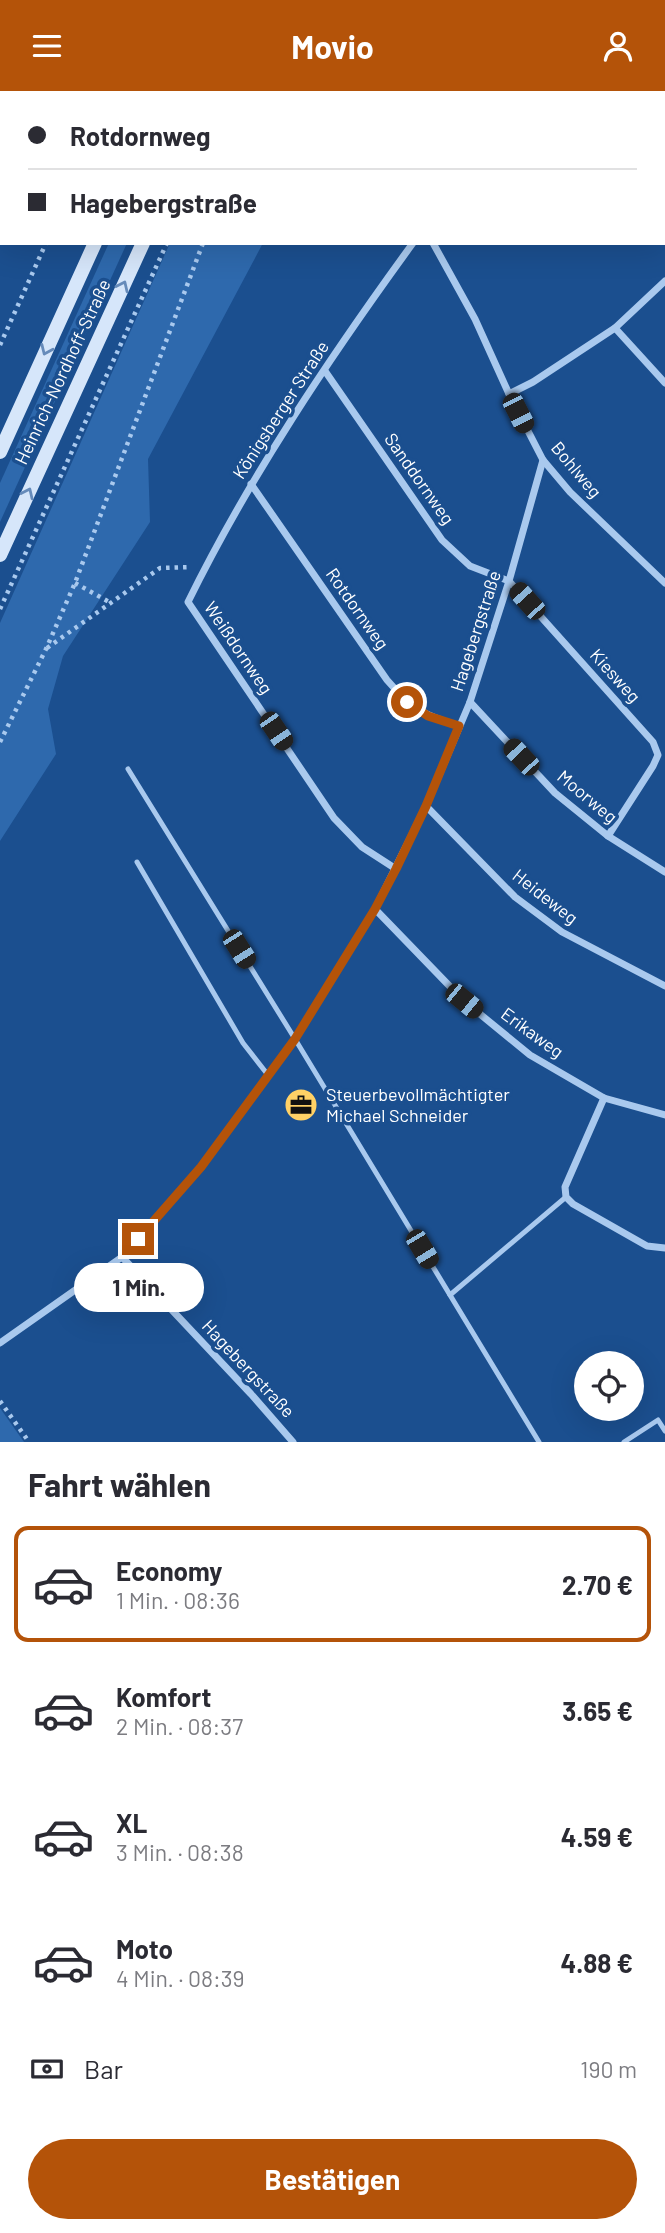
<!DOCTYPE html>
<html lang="de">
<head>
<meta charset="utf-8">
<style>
  :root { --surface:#fff; --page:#f2f2f3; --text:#2b2b33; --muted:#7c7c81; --line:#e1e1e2; --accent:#b45309 }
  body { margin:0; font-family:Barlow,sans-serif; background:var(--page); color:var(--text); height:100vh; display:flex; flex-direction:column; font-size:26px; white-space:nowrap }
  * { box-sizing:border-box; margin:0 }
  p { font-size:23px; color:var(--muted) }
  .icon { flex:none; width:38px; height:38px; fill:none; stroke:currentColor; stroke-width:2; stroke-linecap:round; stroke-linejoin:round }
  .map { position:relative; height:1351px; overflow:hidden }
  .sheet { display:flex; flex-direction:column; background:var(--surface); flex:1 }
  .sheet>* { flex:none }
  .top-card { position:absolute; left:0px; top:0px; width:665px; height:154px; box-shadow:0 7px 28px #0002; display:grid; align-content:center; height:154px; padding:0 28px; background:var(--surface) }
  .controls { position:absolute; left:574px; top:1260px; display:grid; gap:14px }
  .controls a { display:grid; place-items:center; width:70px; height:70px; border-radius:50%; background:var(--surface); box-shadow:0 7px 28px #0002; font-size:35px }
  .end { position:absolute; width:32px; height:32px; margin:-16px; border:9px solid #b45309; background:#fff; box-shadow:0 0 0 4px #fff }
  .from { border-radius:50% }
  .bubble { position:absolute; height:49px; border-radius:24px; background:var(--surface); box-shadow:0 7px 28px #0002; font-size:23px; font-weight:700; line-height:49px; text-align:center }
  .car { position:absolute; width:21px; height:42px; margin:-21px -10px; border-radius:9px; box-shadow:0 0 5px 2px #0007; background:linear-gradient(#222 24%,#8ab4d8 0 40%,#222 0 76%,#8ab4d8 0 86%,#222 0) }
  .top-card b { display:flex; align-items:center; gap:24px; height:66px; font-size:26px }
  .top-card b+b { border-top:2px solid var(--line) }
  .top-card i { width:18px; height:18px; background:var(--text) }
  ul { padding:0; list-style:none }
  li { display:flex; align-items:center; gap:21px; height:116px; margin:0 14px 10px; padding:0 14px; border:4px solid transparent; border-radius:14px }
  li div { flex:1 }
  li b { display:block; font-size:26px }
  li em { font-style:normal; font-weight:700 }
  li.selected { border-color:var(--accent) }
  li>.icon { width:63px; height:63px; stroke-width:1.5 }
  h2 { padding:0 28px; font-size:32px; line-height:84px }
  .pay { display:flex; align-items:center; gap:18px; height:77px; padding:0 28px; font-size:26px }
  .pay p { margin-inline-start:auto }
  .button { display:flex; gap:14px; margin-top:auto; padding:14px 28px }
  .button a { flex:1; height:80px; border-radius:42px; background:var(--accent); color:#fff; font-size:28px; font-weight:700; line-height:80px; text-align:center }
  header { display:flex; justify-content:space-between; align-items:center; height:91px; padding:0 28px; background:var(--accent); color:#fff; font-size:32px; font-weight:700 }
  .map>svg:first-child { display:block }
  .green { fill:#2e69ad }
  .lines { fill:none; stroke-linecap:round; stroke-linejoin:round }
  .path { stroke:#a9c9ee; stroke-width:4.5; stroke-dasharray:3.5 5; stroke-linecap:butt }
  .service { stroke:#a9c9ee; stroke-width:5 }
  .minor { stroke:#a9c9ee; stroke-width:7 }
  .secondary { stroke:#d6e6fa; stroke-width:14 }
  .oneway { stroke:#668bba }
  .route { stroke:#b45309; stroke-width:9 }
  .labels { text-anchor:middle; stroke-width:7; stroke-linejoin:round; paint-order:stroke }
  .street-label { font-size:18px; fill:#fff; stroke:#1b4f8f }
  .poi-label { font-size:18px; fill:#fff; stroke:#1b4f8f; text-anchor:start }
</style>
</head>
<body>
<header><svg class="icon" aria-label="menu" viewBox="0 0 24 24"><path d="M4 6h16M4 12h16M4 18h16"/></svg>Movio<svg class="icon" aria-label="person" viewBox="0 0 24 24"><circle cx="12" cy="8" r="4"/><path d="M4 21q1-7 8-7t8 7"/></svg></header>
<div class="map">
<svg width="665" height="1351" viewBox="0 0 665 1351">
  <rect width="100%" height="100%" fill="#1b4f8f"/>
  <!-- green -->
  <g class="green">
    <polygon points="0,0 100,0 2,2 2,56"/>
    <polygon points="246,0 386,0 245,2"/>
    <polygon points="109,152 127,152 0,431 0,392"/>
    <polygon points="170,152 263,152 148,368 150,431 63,565 48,618 56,663 0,750 0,532"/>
    <polygon points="0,1317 24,1351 0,1351"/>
  </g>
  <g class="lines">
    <!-- path -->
    <g class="path">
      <polyline points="116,2 117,0"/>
      <polyline points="141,2 142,0"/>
      <polyline points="242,2 243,0"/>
      <polyline points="260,2 260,0"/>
      <polyline points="0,254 46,152"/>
      <polyline points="75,492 111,512"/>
      <polyline points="0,518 167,152"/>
      <polyline points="47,557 160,477 191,476"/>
      <polyline points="0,651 46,558 75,492 203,152"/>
      <polyline points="0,1310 29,1351"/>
    </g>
    <!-- service -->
    <g class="service">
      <polyline points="128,678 295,948 539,1351"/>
      <polyline points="137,771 243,952 268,984"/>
      <polyline points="450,1204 566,1106"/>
      <polyline points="624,1351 658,1329 665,1340"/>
    </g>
    <!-- minor -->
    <g class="minor">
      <polyline points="532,2 533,0"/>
      <polyline points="433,152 475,228 509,303 543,369 570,401 665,492"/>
      <polyline points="615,237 665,190"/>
      <polyline points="325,280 442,449 470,475 509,490 653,651 658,664 653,675 608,745"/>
      <polyline points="509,303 533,291 615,237 665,292"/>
      <path d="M251 393 387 589C412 618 423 624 459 635"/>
      <polyline points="470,611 555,702 608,745 665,781"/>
      <polyline points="426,715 515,806 562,841 665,895"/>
      <path d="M396 778 362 756 334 727 188 511C250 385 330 266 413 152"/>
      <polyline points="375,818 464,910 530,964 604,1007 665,1024"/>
      <polyline points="604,1007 565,1096 566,1106 573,1113 647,1155 665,1157"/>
      <polyline points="0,1252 122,1166"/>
      <polyline points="293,1351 251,1303 122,1166 201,1076 295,948 375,818 426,715 470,611 509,490 543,369"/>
    </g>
    <!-- secondary -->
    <g class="secondary">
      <polyline points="164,2 165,0"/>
      <polyline points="212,2 212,0"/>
      <polyline points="0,361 95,152"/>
      <polyline points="0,464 143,152"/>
    </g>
  </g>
  <!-- one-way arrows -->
  <defs><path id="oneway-chevron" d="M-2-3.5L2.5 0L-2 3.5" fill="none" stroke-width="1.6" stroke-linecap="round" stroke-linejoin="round" transform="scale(1.75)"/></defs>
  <g class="oneway">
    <use href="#oneway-chevron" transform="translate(123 195) rotate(-65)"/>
    <use href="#oneway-chevron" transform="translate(46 259) rotate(114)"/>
    <use href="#oneway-chevron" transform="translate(28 402) rotate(-65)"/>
  </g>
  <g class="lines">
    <!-- route -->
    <polyline class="route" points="138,1148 201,1076 295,948 375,818 396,778 426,715 459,635 428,625 407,611"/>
  </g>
  <!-- icons -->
  <defs>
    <symbol id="office-disc" viewBox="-11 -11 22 22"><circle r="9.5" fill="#ffd166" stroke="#1b4f8f"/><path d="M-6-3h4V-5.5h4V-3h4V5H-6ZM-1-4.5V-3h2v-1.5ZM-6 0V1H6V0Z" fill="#111"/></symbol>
  </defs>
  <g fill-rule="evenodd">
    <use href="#office-disc" x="282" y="995" width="38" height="38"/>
  </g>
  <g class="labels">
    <!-- street labels -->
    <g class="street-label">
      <text transform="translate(63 281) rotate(-65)" y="6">Heinrich-Nordhoff-Straße</text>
      <text transform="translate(281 319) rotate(-57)" y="6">Königsberger Straße</text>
      <text transform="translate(576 379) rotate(50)" y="6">Bohlweg</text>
      <text transform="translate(419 388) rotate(55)" y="6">Sanddornweg</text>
      <text transform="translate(357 518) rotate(55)" y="6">Rotdornweg</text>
      <text transform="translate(476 540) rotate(-72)" y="6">Hagebergstraße</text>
      <text transform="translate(238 557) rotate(56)" y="6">Weißdornweg</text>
      <text transform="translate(615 585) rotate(48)" y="6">Kiesweg</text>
      <text transform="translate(587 706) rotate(40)" y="6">Moorweg</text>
      <text transform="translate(545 806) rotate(38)" y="6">Heideweg</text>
      <text transform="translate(532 942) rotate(36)" y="6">Erikaweg</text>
      <text transform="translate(248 1278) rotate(47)" y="6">Hagebergstraße</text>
    </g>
    <!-- poi labels -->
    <g class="poi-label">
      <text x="326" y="1010">Steuerbevollmächtigter<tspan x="326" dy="21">Michael Schneider</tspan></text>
    </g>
  </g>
</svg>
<div class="controls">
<a><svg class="icon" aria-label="locate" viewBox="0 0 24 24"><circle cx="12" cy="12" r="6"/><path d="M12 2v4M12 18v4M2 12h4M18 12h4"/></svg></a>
</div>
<i class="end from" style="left:407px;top:611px"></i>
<i class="end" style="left:138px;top:1148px"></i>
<div class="bubble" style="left:74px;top:1172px;width:130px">1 Min.</div>
<i class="car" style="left:518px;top:322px;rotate:153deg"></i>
<i class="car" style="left:527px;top:510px;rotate:318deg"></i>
<i class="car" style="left:276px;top:640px;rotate:146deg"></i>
<i class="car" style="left:521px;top:666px;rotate:317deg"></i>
<i class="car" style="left:239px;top:858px;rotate:148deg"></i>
<i class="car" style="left:464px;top:910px;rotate:129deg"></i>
<i class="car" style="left:422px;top:1158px;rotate:149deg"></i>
<div class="top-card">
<b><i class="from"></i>Rotdornweg</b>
<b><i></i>Hagebergstraße</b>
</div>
</div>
<section class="sheet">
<h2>Fahrt wählen</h2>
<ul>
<li class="selected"><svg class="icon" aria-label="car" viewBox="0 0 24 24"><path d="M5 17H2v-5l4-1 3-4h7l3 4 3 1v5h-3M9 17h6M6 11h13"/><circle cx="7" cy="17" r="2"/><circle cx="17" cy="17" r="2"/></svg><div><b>Economy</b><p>1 Min. · 08:36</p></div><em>2.70 €</em></li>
<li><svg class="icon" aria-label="car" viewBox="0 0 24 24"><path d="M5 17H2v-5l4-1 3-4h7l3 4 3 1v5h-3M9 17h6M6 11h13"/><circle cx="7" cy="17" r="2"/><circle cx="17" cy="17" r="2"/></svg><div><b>Komfort</b><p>2 Min. · 08:37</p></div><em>3.65 €</em></li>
<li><svg class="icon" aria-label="car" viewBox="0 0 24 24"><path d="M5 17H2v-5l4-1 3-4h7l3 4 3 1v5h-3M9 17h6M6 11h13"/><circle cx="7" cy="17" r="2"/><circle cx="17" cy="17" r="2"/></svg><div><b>XL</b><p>3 Min. · 08:38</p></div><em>4.59 €</em></li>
<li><svg class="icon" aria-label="car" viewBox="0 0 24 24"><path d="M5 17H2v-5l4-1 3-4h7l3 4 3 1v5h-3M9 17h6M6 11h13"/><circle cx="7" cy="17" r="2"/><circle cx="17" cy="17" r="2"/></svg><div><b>Moto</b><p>4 Min. · 08:39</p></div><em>4.88 €</em></li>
</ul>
<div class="pay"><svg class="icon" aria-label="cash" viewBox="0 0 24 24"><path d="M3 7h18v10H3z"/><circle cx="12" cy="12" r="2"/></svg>Bar<p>190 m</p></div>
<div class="button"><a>Bestätigen</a></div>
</section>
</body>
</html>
